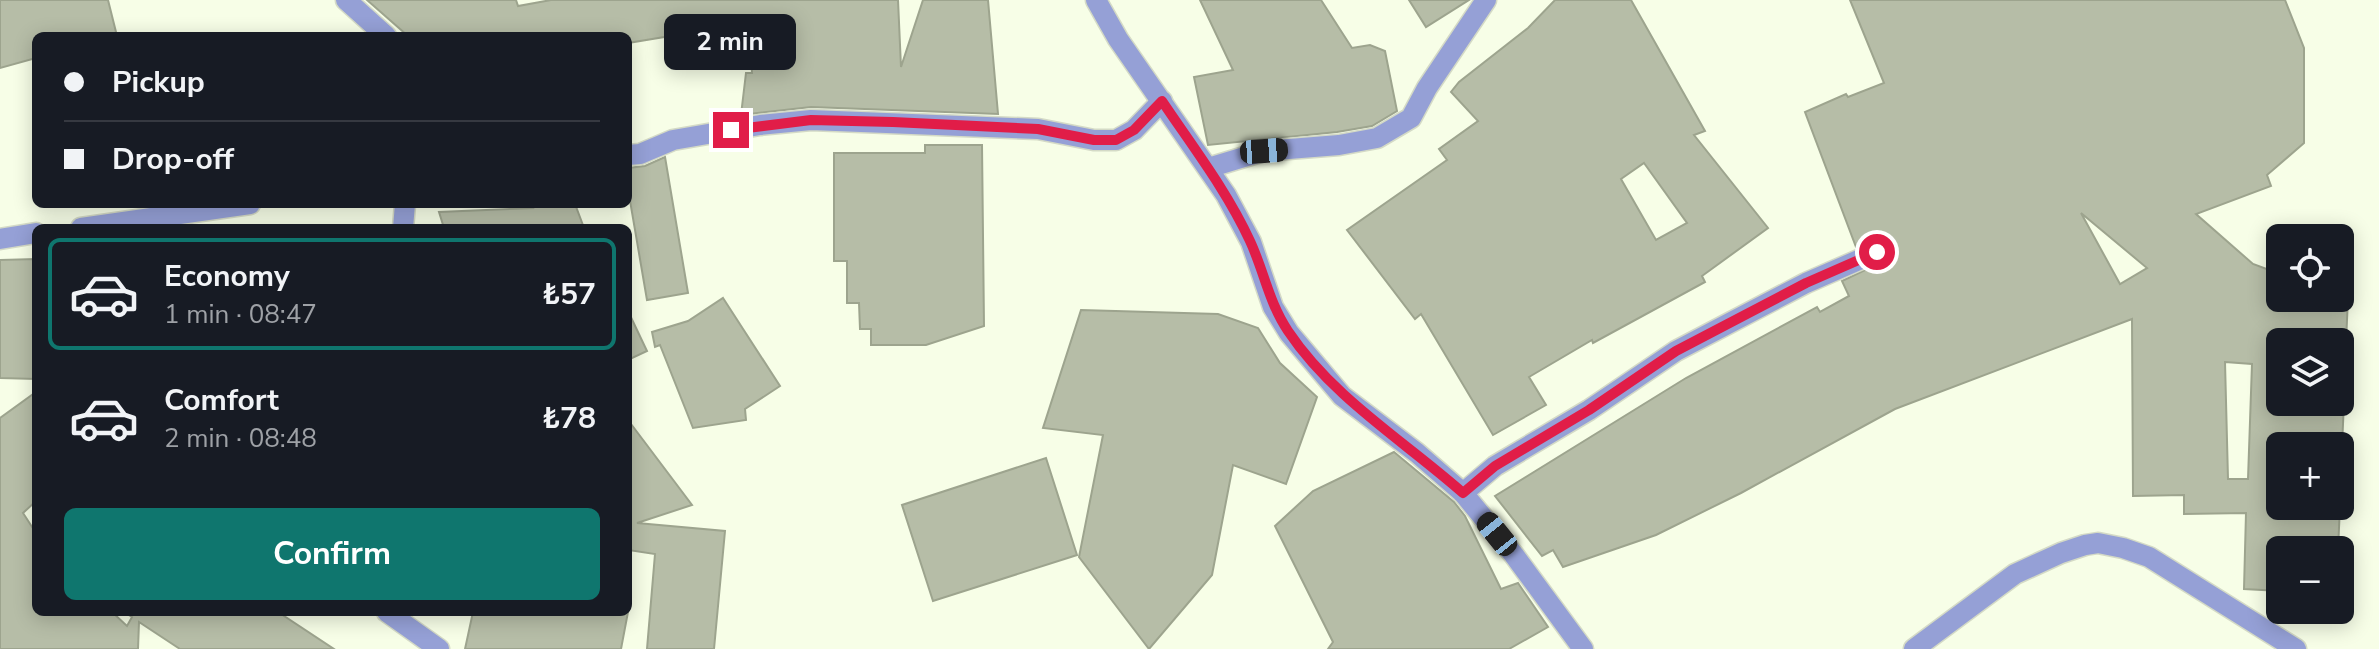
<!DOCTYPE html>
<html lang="en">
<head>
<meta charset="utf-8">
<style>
  :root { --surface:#171b24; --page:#20242c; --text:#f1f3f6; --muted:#9ea1a6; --line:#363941; --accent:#0f766e }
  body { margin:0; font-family:"Nunito Sans",sans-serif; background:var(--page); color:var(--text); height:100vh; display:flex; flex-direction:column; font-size:30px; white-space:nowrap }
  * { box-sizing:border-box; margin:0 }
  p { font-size:26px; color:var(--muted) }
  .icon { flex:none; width:44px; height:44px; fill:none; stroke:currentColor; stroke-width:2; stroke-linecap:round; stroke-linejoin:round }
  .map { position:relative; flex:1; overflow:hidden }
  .side { position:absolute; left:32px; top:224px; width:600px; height:392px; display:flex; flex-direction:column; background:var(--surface); border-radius:12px; box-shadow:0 4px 20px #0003 }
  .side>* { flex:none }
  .top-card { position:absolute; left:32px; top:32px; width:600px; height:176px; border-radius:12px; box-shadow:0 4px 20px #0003; display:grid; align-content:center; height:176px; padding:0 32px; background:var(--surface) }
  .fabs { position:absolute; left:2266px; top:224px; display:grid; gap:16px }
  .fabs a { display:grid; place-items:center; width:88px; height:88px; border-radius:12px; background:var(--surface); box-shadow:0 4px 20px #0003; font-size:40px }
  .end { position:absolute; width:36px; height:36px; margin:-18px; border:10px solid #e11d48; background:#fff; box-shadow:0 0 0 4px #fff }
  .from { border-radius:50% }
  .bubble { position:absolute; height:56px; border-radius:12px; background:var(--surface); box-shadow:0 4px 20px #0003; font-size:26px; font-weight:700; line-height:56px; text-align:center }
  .car { position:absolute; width:24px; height:48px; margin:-24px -12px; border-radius:10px; box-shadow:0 0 6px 2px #0007; background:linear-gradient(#222 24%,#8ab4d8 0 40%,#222 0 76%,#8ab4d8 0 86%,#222 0) }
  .top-card b { display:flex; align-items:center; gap:28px; height:76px; font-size:30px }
  .top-card b+b { border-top:2px solid var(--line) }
  .top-card i { width:20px; height:20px; background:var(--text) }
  ul { padding:14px 0 0; list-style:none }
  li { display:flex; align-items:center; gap:24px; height:112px; margin:0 16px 12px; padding:0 16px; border:4px solid transparent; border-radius:12px }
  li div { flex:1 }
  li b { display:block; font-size:30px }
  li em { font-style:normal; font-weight:700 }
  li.active { border-color:var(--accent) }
  li>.icon { width:72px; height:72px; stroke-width:1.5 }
  .cta { display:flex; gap:16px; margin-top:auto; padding:16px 32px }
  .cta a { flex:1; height:92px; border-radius:12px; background:var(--accent); color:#fff; font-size:32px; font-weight:700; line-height:92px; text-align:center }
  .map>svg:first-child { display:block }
  .building { fill:#b6bda7; stroke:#9da48e; stroke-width:2; fill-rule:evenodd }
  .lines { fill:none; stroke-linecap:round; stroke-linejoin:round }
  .minor-casing { stroke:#d4dac6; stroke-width:23 }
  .minor { stroke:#95a0d6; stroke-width:20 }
  .route { stroke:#e11d48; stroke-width:10 }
</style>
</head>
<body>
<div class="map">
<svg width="2379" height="649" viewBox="0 0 2379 649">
  <rect width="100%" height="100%" fill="#f7fee7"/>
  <!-- building -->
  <g class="building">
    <polygon points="0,0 108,0 117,36 36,36 36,58 0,68"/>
    <polygon points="367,0 516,0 518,6 551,0 898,0 901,67 923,0 988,0 998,114 811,107 741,115 746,73 752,73 749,23 628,43 628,36 408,36"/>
    <polygon points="1200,0 1321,0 1352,48 1370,45 1385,51 1397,111 1372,126 1337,132 1208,145 1194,77 1233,70"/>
    <polygon points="1409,0 1469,0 1426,27"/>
    <path d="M1555 0H1631L1705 131 1694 135 1768 228 1702 276 1705 282 1593 343 1592 340 1529 377 1546 405 1493 435 1421 314 1415 319 1347 230 1447 160 1439 149 1478 121 1451 92 1459 82 1528 28ZM1644 163 1687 223 1656 240 1621 179Z"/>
    <path d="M1850 0H2285L2304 48V143L2267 175 2271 186 2196 214 2253 264 2280 274V298H2348L2346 342H2280V402H2344L2342 446H2280V506H2340L2338 550H2280V591L2244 589 2246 513 2184 514V495L2133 496 2132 319 1895 409 1741 493 1656 535 1563 567 1553 550 1542 556 1495 496 1686 378 1817 307 1820 312 1849 296 1842 281 1888 259 1889 248 1879 239 1856 247 1805 112 1846 94 1848 97 1884 83ZM2081 213 2147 268 2120 284ZM2225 362 2252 364 2248 479H2228Z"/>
    <polygon points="925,145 982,145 984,326 926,345 871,345 871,329 860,329 859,303 847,303 847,261 834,261 834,153 925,153"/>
    <polygon points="665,157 688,293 647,300 628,189 628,168 645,166"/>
    <polygon points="531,204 575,204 584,228 444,228 439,212 533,208"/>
    <polygon points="36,259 36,379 0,378 0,260"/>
    <polygon points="723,298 780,386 745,409 746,420 693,428 660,345 655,347 652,332 688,321"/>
    <polygon points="1081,310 1218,314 1258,328 1280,363 1317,397 1286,484 1233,465 1212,575 1149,649 1079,557 1103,435 1043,428"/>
    <polygon points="628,311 647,351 628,360"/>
    <polygon points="36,392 36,501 23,513 36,533 36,612 112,612 127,626 132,617 124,612 278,612 334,649 180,649 139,622 138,649 0,649 0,418"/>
    <polygon points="628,420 692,505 637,523 725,531 714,649 647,649 655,554 628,550"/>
    <polygon points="1394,452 1454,502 1465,516 1501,589 1518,583 1548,627 1509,649 1328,649 1333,642 1275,526 1313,491"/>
    <polygon points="1046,458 1077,555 933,601 902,505"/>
    <polygon points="473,612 628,612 621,649 465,649"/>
  </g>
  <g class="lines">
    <defs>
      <g id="minor">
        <polyline points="346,0 386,36"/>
        <polyline points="1096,0 1118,39 1226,195 1251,242 1273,307 1289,333 1342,396 1417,453 1463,493 1514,555 1583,649"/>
        <polyline points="628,155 640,154 673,140 760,125 811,120 1038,129 1094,140 1116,140 1134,130 1162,101"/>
        <polyline points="1208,168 1264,151 1339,145 1377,138 1411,118 1427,88 1486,0"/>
        <polyline points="81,228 250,204"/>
        <polyline points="403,228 405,204"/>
        <polyline points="0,239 36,233"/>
        <polyline points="1463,493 1495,466 1589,410 1676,351 1806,283 1877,252"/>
        <polyline points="387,612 439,649"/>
        <polyline points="1914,649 2015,574 2061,553 2085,545 2098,543 2123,548 2149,557 2296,649"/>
      </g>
    </defs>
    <!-- minor casing -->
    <use href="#minor" class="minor-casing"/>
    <!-- minor -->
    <use href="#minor" class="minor"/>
  </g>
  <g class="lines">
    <!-- route -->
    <path class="route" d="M731 130 811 120 893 122 1038 129 1094 140H1116L1134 130 1162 101C1193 147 1227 191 1250 241 1264 271 1269 303 1288 331 1333 398 1403 440 1463 493L1495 466 1589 410 1676 351 1806 283 1877 252"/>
  </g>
</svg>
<div class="fabs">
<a><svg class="icon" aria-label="locate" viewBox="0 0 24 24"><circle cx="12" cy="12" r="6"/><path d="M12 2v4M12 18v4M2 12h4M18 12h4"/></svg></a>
<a><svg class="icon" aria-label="layers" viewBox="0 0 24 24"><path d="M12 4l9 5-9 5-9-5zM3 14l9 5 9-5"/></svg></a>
<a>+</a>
<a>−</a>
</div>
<i class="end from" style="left:1877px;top:252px"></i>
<i class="end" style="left:731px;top:130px"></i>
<div class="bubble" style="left:664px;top:14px;width:132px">2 min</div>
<i class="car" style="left:1264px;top:151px;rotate:86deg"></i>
<i class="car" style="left:1497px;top:534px;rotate:321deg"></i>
<div class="top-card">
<b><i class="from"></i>Pickup</b>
<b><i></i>Drop-off</b>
</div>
<section class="side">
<ul>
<li class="active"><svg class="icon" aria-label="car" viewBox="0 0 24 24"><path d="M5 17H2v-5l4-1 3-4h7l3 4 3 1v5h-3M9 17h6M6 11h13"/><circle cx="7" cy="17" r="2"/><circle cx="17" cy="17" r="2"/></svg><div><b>Economy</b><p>1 min · 08:47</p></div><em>₺57</em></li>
<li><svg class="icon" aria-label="car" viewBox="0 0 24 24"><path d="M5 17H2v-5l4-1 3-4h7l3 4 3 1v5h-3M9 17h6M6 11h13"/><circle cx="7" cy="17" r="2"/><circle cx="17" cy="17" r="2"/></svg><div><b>Comfort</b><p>2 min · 08:48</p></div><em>₺78</em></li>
</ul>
<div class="cta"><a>Confirm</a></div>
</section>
</div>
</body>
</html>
